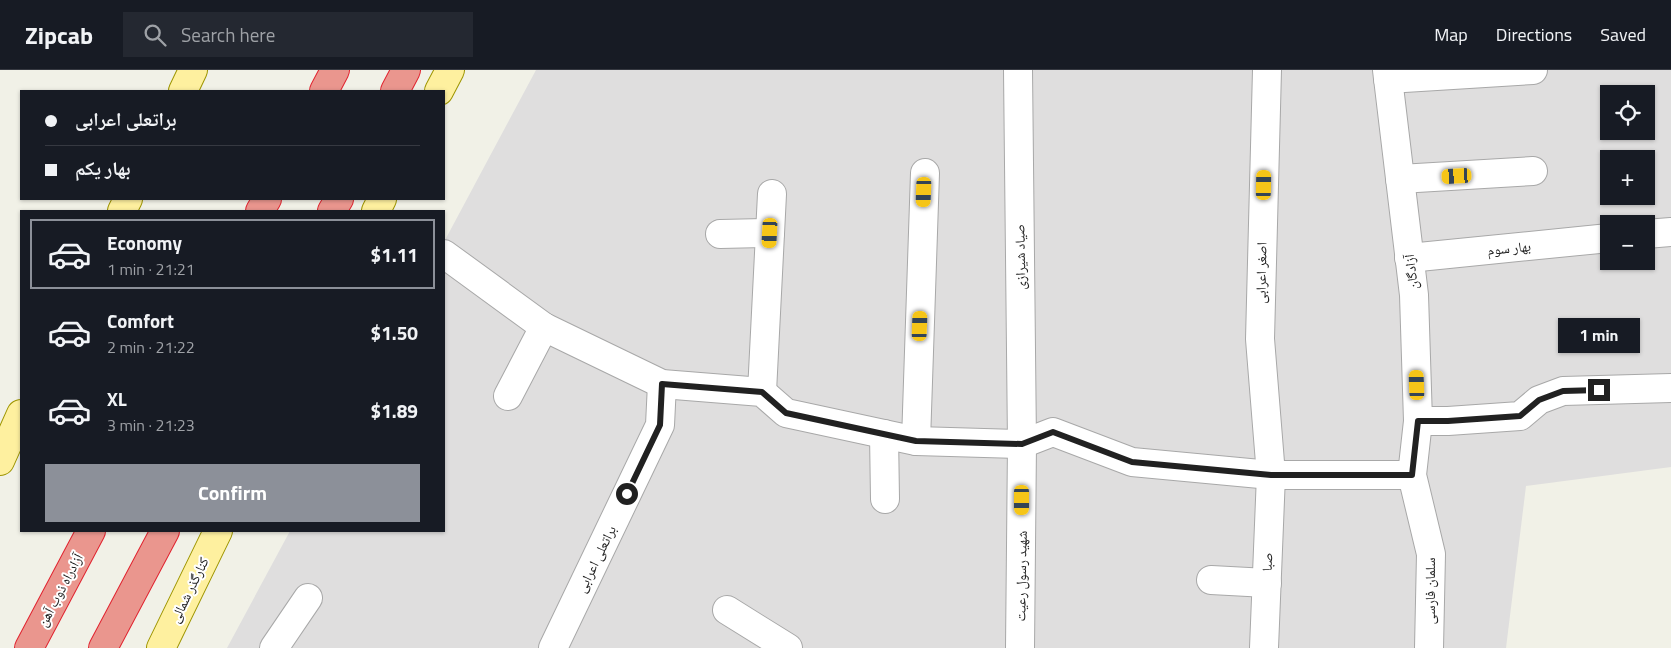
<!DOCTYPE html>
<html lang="en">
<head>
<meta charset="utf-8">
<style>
  :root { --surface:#171b24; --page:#242831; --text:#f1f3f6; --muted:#9ea1a6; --line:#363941; --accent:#8c9099 }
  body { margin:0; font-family:"Titillium Web","Noto Naskh Arabic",sans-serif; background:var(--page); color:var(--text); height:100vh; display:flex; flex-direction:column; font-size:19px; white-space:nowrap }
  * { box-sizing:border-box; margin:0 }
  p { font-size:16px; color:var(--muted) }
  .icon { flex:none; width:28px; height:28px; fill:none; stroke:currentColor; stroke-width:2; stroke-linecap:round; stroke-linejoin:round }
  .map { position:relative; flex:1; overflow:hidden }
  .side { position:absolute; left:20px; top:140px; width:425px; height:322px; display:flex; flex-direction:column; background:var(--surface); border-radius:0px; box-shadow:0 1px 4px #0004 }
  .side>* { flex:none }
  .top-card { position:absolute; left:20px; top:20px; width:425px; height:110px; border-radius:0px; box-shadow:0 1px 4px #0004; display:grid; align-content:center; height:110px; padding:0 25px; background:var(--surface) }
  .controls { position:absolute; left:1600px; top:15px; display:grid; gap:10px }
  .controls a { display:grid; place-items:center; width:55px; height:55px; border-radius:0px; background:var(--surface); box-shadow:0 1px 4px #0004; font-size:25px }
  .end { position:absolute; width:22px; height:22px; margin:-11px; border:6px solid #212121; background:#fff; box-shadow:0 0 0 2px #fff }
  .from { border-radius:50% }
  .bubble { position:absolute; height:35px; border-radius:0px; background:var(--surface); box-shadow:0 1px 4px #0004; font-size:16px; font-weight:700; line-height:35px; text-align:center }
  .car { position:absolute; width:15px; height:30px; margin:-15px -8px; border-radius:6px; box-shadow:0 0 4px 1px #0007; background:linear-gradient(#f5c518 24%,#345 0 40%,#f5c518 0 76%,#345 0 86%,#f5c518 0) }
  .top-card b { display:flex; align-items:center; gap:18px; height:48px; font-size:19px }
  .top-card b+b { border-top:1px solid var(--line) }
  .top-card i { width:12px; height:12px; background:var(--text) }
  ul { padding:9px 0 0; list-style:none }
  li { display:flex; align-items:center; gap:15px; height:70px; margin:0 10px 8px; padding:0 15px; border:2px solid transparent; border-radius:0px }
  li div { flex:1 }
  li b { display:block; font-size:19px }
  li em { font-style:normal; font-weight:700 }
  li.on { border-color:var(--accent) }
  li>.icon { width:45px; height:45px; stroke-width:1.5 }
  .primary-button { display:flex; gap:10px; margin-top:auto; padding:10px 25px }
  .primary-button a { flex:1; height:58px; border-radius:0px; background:var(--accent); color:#fff; font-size:20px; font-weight:700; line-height:58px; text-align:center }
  header { display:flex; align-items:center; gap:30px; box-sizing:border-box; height:70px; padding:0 25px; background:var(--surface); border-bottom:1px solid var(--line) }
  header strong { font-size:24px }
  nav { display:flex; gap:28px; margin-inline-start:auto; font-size:18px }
  .search { width:350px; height:45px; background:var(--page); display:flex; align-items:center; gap:12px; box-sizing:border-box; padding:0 18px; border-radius:0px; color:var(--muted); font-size:19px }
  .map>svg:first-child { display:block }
  .residential { fill:#dfdede; fill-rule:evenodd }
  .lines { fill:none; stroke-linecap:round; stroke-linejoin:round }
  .minor-casing { stroke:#a8a8a8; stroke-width:30 }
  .major-casing { stroke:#9e9500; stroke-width:30 }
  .highway-casing { stroke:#e1232f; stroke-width:30 }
  .minor { stroke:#fff; stroke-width:28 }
  .major { stroke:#fef09f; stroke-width:28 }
  .highway { stroke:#ea968e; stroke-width:28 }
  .route { stroke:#212121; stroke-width:6 }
  .labels { text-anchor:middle; stroke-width:4; stroke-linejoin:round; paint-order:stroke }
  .street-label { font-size:14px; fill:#212121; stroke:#fff }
</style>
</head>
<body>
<header>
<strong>Zipcab</strong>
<div class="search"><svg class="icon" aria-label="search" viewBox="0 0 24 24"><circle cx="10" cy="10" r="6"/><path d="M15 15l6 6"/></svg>Search here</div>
<nav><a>Map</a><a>Directions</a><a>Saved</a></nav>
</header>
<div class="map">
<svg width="1671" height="578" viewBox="0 0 1671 578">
  <rect width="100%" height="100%" fill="#f1f1e7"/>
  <!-- residential -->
  <path class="residential" d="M536 0H1671V397L1526 416 1506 578H227L290 461H444V172ZM1609 24H1646V61H1609ZM1609 89H1646V126H1609ZM1609 154H1646V191H1609Z"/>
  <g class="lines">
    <defs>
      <g id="minor">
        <polyline points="1018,0 1022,374 1020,578"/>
        <polyline points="1387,0 1414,225 1418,351 1412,405 1431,484 1429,578"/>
        <polyline points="1388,9 1533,0"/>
        <polyline points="1400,109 1533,101"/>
        <polyline points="720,164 770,163"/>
        <polyline points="1646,164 1671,162"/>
        <polyline points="444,184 544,257 662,314 762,322 786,343 916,371 1022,374 1053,362 1132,392 1271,405 1412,405"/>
        <polyline points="1409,188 1609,168"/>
        <polyline points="762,322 772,124"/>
        <polyline points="508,326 544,257"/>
        <polyline points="1418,351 1448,351 1520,346 1539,330 1563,321 1671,318"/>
        <polyline points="884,364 885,429"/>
        <polyline points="916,371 925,103"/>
        <polyline points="1211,510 1267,513"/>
        <polyline points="727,540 788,578"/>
        <polyline points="274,578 308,528"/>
        <polyline points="553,578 660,355 662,314"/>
        <polyline points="1264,578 1271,405 1260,269 1267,0"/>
      </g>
      <g id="major">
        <polyline points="183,21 193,0"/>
        <polyline points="439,21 450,0"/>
        <polyline points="122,141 128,129"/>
        <polyline points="376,141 382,129"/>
        <polyline points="0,391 21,344"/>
        <polyline points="161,578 218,461"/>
      </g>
      <g id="highway">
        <polyline points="324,21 335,0"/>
        <polyline points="395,21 406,0"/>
        <polyline points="260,141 267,129"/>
        <polyline points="332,141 339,129"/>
        <polyline points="29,578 91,461"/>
        <polyline points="103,578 165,461"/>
      </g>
    </defs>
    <!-- minor casing -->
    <use href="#minor" class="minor-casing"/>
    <!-- major casing -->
    <use href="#major" class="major-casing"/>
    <!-- highway casing -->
    <use href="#highway" class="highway-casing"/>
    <!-- minor -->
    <use href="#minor" class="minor"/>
    <!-- major -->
    <use href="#major" class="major"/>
    <!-- highway -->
    <use href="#highway" class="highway"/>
  </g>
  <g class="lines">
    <!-- route -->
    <polyline class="route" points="627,424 660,355 662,314 762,322 786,343 916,371 1022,374 1053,362 1132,392 1271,405 1412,405 1418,351 1448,351 1520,346 1539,330 1563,321 1599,320"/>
  </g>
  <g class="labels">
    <!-- street labels -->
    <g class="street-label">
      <text transform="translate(1509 178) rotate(-6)" y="5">بهار سوم</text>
      <text transform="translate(1020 187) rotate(-91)" y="5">صیاد شیرازی</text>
      <text transform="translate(1411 202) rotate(-97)" y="5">آزادگان</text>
      <text transform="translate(1261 203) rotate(-89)" y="5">اصغر اعرابی</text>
      <text transform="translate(596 489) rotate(-64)" y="5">براتعلی اعرابی</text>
      <text transform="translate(1267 492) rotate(-88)" y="5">صبا</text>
      <text transform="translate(1021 506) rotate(-89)" y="5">شهید رسول رعیت</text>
      <text transform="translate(60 520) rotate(-62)" y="5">آزادراه ذوب آهن</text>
      <text transform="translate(189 520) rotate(-64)" y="5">کنارگذر شمالی</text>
      <text transform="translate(1430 521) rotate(-90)" y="5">سلمان فارسی</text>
    </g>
  </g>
</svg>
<div class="controls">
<a><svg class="icon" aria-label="locate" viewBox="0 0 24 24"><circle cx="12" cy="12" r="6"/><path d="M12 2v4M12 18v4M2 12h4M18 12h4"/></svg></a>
<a>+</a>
<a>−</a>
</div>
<i class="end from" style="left:627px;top:424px"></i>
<i class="end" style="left:1599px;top:320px"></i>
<div class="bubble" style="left:1558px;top:248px;width:82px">1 min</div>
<i class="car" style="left:1457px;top:106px;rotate:267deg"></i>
<i class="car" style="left:1264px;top:115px;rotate:1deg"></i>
<i class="car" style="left:924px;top:122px;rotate:182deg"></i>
<i class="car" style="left:770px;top:163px;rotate:183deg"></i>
<i class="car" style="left:920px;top:256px;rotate:2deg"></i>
<i class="car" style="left:1417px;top:315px;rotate:358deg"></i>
<i class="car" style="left:1022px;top:430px;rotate:180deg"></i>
<div class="top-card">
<b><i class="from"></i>براتعلی اعرابی</b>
<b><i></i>بهار یکم</b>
</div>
<section class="side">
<ul>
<li class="on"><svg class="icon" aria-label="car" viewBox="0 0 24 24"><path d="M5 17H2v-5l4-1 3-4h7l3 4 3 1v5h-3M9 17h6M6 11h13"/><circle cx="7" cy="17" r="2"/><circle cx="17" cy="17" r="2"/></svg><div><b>Economy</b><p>1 min · 21:21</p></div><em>$1.11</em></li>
<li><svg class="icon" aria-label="car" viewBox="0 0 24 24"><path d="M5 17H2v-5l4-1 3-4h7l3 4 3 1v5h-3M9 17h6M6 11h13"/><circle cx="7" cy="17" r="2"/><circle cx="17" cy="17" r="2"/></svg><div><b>Comfort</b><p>2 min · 21:22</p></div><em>$1.50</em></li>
<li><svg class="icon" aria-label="car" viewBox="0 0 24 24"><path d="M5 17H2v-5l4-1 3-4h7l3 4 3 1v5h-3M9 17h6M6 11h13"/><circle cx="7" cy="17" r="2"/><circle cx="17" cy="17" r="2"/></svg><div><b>XL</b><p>3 min · 21:23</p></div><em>$1.89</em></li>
</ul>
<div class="primary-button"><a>Confirm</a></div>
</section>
</div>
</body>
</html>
